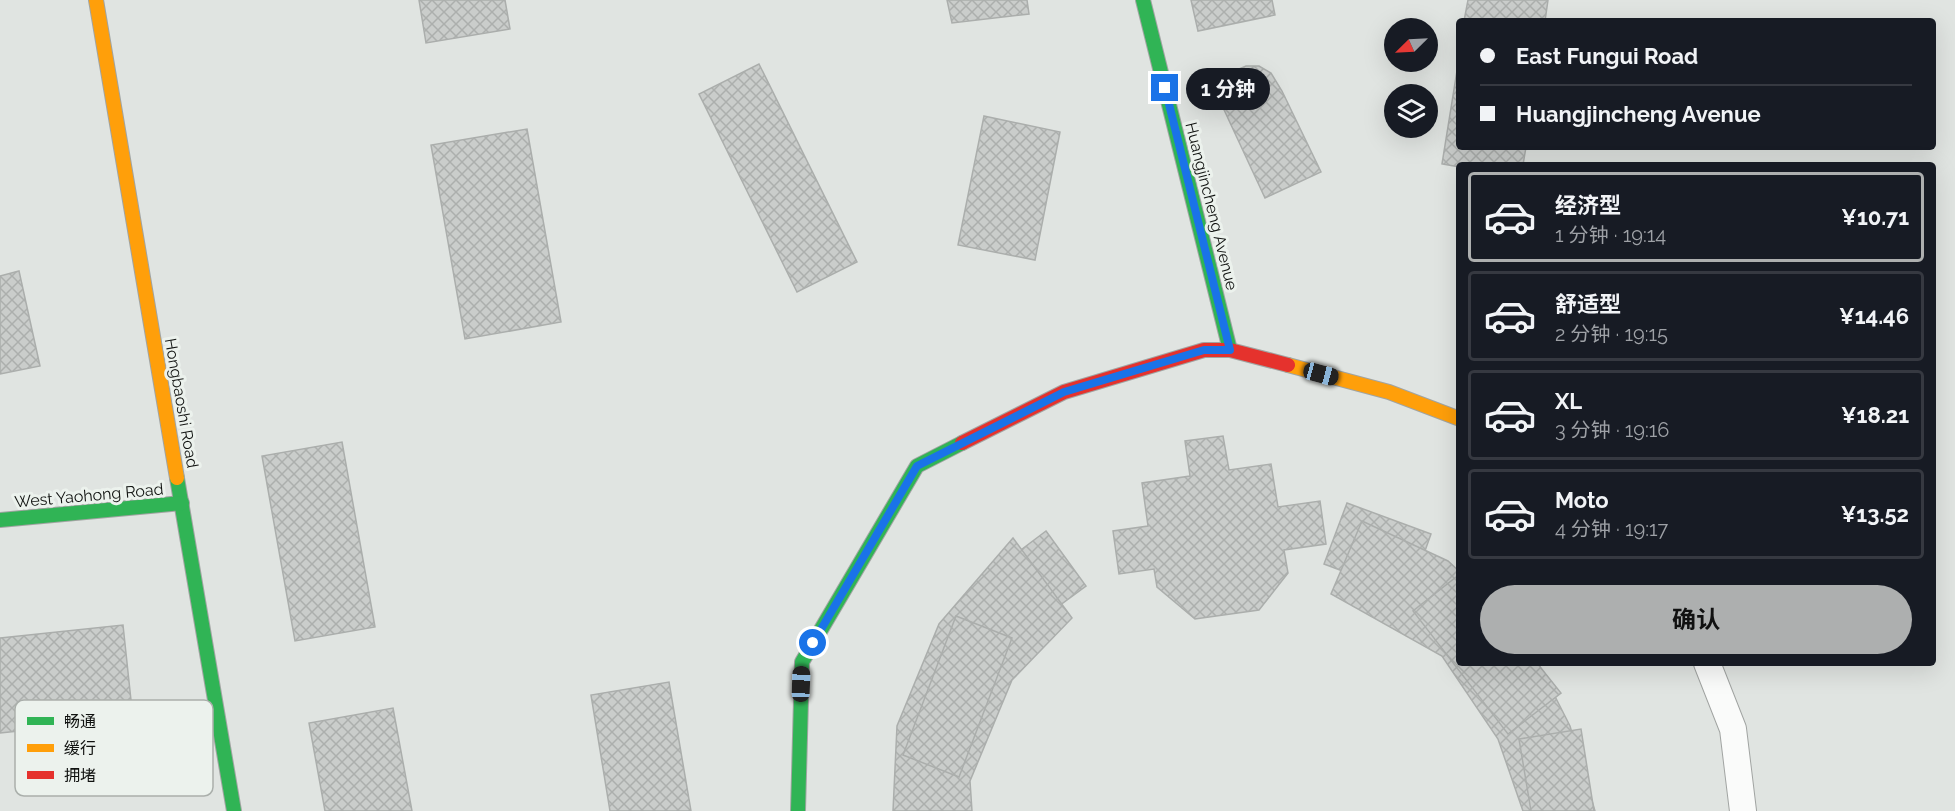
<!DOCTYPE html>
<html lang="zh">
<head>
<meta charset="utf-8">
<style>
  :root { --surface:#171b24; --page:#242831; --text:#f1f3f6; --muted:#9ea1a6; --line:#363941; --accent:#adafaf }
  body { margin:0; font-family:Raleway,"Noto Sans SC",sans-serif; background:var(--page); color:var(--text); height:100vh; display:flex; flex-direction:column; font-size:22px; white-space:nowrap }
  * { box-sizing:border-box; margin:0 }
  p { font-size:20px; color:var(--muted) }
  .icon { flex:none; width:33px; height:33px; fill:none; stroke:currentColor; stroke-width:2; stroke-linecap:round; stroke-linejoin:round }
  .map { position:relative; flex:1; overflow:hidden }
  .panel { position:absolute; left:1456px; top:162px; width:480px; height:504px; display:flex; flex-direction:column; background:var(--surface); border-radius:6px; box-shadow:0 6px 24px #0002 }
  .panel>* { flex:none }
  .hud { position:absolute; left:1456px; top:18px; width:480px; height:132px; border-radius:6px; box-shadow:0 6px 24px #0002; display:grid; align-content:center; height:132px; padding:0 24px; background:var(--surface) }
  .needle { width:39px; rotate:246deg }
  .buttons { position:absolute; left:1384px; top:18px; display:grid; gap:12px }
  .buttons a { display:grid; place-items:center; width:54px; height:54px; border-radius:50%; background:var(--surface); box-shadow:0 6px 24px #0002; font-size:30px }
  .end { position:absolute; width:27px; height:27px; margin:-14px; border:8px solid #1a73e8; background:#fff; box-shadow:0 0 0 3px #fff }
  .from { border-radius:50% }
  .bubble { position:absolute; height:42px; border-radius:21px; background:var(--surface); box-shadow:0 6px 24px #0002; font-size:20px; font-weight:700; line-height:42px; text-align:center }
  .car { position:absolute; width:18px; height:36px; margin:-18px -9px; border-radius:8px; box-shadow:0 0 4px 2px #0007; background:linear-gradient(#222 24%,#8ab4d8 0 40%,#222 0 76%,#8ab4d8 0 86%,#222 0) }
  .hud b { display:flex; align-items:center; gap:21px; height:57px; font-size:22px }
  .hud b+b { border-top:2px solid var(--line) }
  .hud i { width:15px; height:15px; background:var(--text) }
  ul { padding:10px 0 0; list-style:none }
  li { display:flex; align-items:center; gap:18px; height:90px; margin:0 12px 9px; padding:0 12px; border:3px solid var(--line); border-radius:6px }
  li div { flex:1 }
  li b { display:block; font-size:22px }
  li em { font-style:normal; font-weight:700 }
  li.on { border-color:var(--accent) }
  li>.icon { width:54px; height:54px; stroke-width:1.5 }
  .action { display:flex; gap:12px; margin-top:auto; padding:12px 24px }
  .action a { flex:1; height:69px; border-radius:36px; background:var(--accent); color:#111; font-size:24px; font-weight:700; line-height:69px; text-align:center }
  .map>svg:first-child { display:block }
  .building { fill:url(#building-cross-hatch); stroke:#abaeac; stroke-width:1.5 }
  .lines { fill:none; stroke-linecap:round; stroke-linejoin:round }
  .street-casing { stroke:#a1a4a2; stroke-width:28 }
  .fast-casing { stroke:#a1a4a2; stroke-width:16 }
  .slow-casing { stroke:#a1a4a2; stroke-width:16 }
  .jam-casing { stroke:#a1a4a2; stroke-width:16 }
  .street { stroke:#fafbfa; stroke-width:26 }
  .fast { stroke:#30b455; stroke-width:14 }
  .slow { stroke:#ff9f0a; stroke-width:14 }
  .jam { stroke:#e5322d; stroke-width:14 }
  .route { stroke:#1a73e8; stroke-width:8 }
  .labels { text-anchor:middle; stroke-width:6; stroke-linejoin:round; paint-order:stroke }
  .street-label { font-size:16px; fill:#101210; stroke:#ecf2ed }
  .key { fill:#ecf2ed; stroke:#aaafab; stroke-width:1.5 }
  .key-label { font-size:16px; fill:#101210 }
</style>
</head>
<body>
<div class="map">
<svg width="1955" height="811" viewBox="0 0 1955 811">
  <defs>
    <pattern id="building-cross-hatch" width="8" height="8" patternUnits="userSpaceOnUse" patternTransform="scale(1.5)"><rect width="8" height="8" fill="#cacdcb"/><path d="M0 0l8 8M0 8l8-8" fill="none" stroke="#acafad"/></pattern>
  </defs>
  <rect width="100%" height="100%" fill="#e0e4e1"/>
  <!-- building -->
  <g class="building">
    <polygon points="419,0 505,0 510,29 426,43"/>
    <polygon points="947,0 1027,0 1029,14 952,23"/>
    <polygon points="1191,0 1272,0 1275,15 1198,31"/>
    <polygon points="1468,0 1548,0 1545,21 1464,21"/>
    <polygon points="1460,52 1460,147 1526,147 1523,165 1460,165 1460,167 1442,164"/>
    <polygon points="759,64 857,262 797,292 699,94"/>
    <polygon points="1246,66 1259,66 1271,73 1282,91 1321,172 1265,198 1219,99 1222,86 1234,71"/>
    <polygon points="984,116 1060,132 1035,260 958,245"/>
    <polygon points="527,129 561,322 465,339 431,145"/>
    <polygon points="19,271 40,366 0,374 0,276"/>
    <polygon points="1223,436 1229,470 1271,464 1278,507 1320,501 1326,544 1284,550 1288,573 1259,610 1195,619 1157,587 1154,569 1119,574 1113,531 1148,526 1142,483 1190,476 1185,441"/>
    <polygon points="342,442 375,627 295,641 262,456"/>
    <polygon points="1347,503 1431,534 1409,596 1324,564"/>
    <polygon points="1362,521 1448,561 1460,572 1460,663 1538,663 1570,726 1595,811 1523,811 1498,739 1442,656 1331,594"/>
    <polygon points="1046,531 1086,586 1033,625 993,571"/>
    <polygon points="1013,538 1072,618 1012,680 970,781 972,811 893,811 897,726 939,624"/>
    <polygon points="1460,574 1460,663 1537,663 1561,693 1508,734 1413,611"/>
    <polygon points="956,616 1012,638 959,777 903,755"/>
    <polygon points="123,625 133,719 0,733 0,638"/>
    <polygon points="669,682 691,811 610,811 591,695"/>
    <polygon points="393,708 412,811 325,811 309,723"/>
    <polygon points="1581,729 1594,811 1531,811 1519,739"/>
  </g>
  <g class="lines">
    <defs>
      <polyline id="street" points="1707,663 1733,729 1743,811"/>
      <g id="fast">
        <polyline points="1143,0 1230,350"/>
        <polyline points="177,478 234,811"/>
        <polyline points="0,520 182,503"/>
        <polyline points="798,811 802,662 917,466 962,443"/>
      </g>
      <g id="slow">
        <polyline points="96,0 177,478"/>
        <polyline points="1288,365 1389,392 1460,419"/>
      </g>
      <polyline id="jam" points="962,443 1064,392 1204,350 1230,350 1288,365"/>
    </defs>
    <!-- street casing -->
    <use href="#street" class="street-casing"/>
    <!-- fast casing -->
    <use href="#fast" class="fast-casing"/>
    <!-- slow casing -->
    <use href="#slow" class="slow-casing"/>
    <!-- jam casing -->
    <use href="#jam" class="jam-casing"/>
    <!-- street -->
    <use href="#street" class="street"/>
    <!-- fast -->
    <use href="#fast" class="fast"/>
    <!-- slow -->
    <use href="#slow" class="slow"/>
    <!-- jam -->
    <use href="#jam" class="jam"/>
  </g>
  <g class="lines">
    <!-- route -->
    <polyline class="route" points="813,643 917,466 1064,392 1204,350 1230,350 1165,88"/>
  </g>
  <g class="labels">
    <!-- street labels -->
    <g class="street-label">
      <text transform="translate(1212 206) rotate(76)" y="6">Huangjincheng Avenue</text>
      <text transform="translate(182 403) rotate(80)" y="6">Hongbaoshi Road</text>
      <text transform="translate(89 495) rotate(-5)" y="6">West Yaohong Road</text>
    </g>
  </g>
  <!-- legend -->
  <rect x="15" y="700" width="198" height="96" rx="9" class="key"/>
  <rect x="27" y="717" width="27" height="8" fill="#30b455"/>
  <rect x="27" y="744" width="27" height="8" fill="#ff9f0a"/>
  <rect x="27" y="771" width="27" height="8" fill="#e5322d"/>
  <g class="key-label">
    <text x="64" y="727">畅通</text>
    <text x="64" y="754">缓行</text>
    <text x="64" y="781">拥堵</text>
  </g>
</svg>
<div class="buttons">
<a><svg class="needle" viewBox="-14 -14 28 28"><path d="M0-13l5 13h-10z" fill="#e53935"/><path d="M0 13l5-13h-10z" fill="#9ea1a6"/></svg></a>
<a><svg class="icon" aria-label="layers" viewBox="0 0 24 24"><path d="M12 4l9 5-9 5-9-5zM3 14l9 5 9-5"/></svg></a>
</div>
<i class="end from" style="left:813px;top:643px"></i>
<i class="end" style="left:1165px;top:88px"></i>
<div class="bubble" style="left:1186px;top:68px;width:84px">1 分钟</div>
<i class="car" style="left:1321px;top:374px;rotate:105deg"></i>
<i class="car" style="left:801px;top:684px;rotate:2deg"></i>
<div class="hud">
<b><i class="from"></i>East Fungui Road</b>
<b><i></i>Huangjincheng Avenue</b>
</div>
<section class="panel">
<ul>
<li class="on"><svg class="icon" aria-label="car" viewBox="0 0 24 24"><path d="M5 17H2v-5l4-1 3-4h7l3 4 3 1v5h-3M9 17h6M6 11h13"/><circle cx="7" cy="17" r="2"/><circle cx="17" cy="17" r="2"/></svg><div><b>经济型</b><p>1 分钟 · 19:14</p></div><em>¥10.71</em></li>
<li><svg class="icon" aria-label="car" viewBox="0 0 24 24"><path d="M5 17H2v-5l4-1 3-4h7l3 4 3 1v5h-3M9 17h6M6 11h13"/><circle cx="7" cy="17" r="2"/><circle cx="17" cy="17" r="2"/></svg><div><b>舒适型</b><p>2 分钟 · 19:15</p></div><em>¥14.46</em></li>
<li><svg class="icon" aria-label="car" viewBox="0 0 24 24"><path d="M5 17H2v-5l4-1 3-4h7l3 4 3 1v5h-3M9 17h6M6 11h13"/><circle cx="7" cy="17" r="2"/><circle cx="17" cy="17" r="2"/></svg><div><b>XL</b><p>3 分钟 · 19:16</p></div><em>¥18.21</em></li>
<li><svg class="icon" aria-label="car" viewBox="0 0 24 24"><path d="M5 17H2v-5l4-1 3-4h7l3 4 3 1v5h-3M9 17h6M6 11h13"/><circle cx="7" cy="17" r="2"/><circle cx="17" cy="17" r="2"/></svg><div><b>Moto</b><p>4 分钟 · 19:17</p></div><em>¥13.52</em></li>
</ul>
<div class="action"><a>确认</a></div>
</section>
</div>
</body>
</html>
